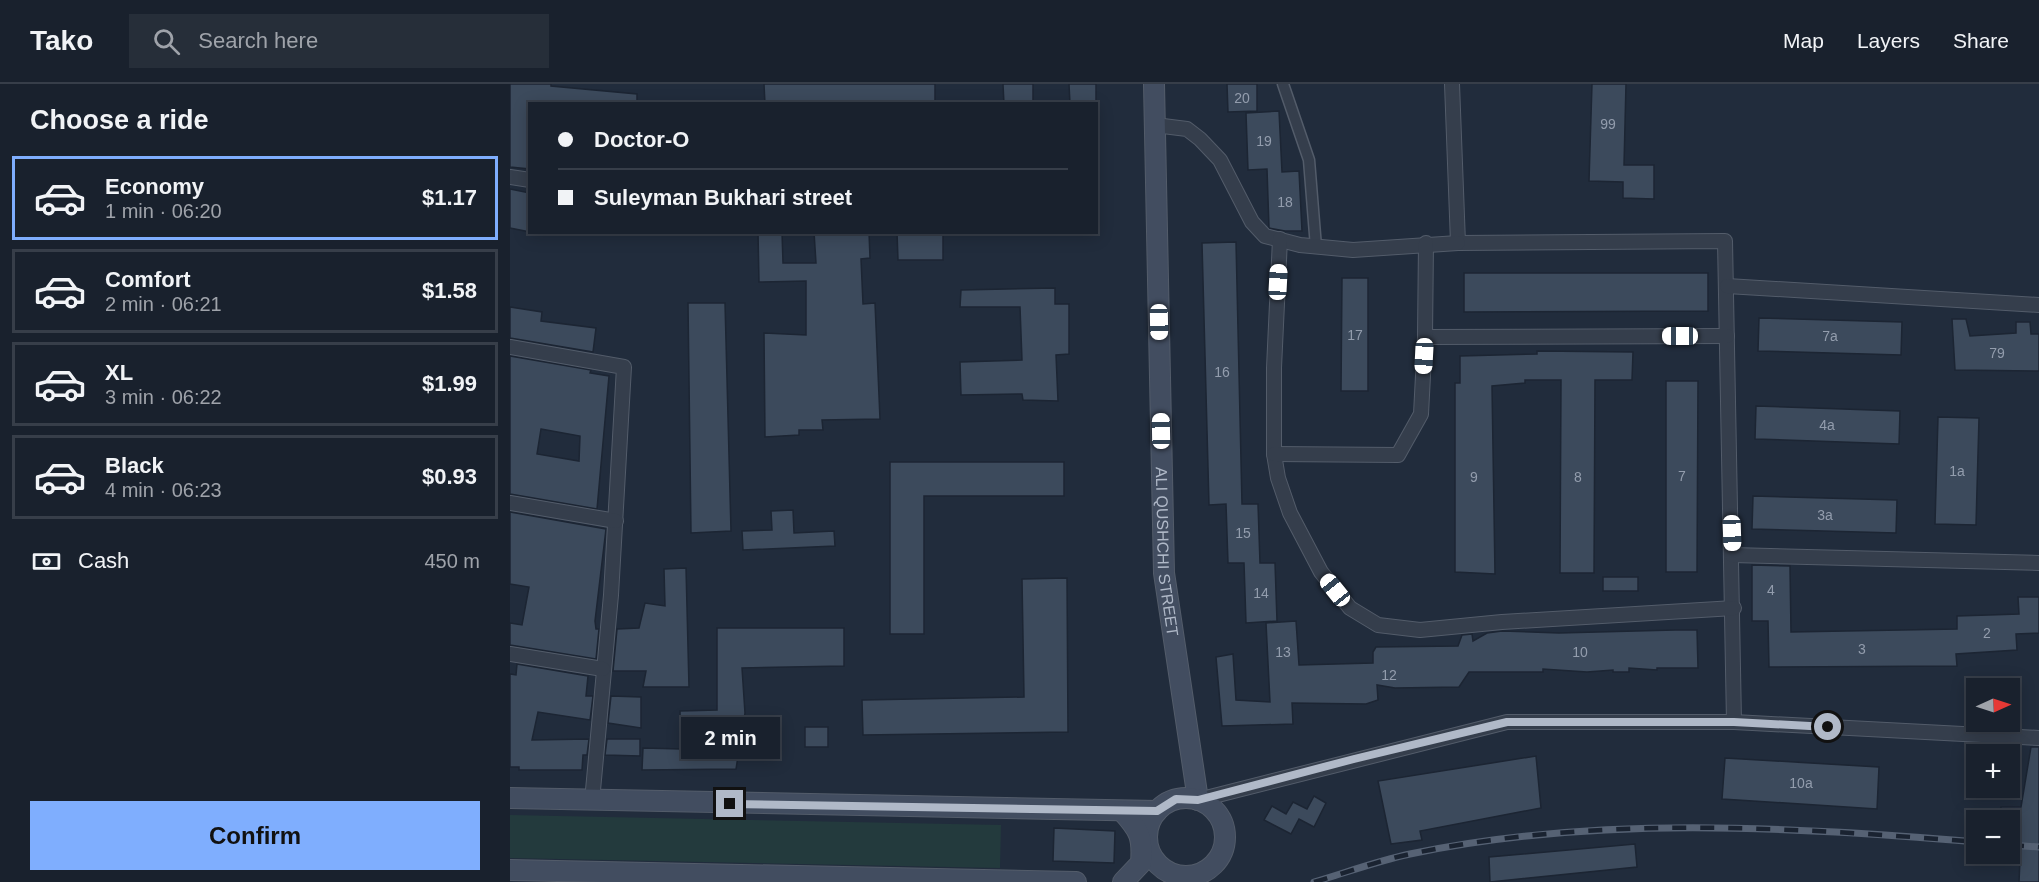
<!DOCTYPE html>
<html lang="en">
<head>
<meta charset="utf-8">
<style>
  :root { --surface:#19212d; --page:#262e39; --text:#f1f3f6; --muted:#9fa3aa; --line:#373e49; --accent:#7faefe }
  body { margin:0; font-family:Arial,sans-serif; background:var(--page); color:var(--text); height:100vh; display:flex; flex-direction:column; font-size:22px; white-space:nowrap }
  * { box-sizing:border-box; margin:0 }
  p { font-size:20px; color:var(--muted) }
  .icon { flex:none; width:33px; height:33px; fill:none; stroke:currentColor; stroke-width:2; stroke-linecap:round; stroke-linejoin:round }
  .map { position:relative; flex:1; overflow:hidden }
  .side { display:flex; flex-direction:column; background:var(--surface); width:510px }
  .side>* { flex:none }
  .hud { position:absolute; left:18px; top:18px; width:570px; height:132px; border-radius:0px; box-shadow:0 3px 15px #0003,0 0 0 2px var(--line); display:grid; align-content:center; height:132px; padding:0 30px; background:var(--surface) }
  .needle { width:39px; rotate:87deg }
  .buttons { position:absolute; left:1456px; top:594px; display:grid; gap:12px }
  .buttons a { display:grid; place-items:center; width:54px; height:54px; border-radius:0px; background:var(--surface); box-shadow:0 3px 15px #0003,0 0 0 2px var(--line); font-size:30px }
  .end { position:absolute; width:27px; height:27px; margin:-14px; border:8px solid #b0b9c8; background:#111; box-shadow:0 0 0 3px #111 }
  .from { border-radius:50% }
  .bubble { position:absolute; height:42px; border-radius:0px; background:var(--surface); box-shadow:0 3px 15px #0003,0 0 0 2px var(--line); font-size:20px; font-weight:800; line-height:42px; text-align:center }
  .car { position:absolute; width:18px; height:36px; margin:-18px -9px; border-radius:8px; box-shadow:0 0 4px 2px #0007; background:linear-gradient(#fff 24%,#345 0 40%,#fff 0 76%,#345 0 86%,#fff 0) }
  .hud b { display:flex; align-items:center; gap:21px; height:57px; font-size:22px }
  .hud b+b { border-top:2px solid var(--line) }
  .hud i { width:15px; height:15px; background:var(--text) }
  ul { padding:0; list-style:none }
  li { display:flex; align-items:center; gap:18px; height:84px; margin:0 12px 9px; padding:0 18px; border:3px solid var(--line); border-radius:0px }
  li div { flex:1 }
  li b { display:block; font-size:22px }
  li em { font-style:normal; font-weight:800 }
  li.current { border-color:var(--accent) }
  li>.icon { width:54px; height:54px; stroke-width:1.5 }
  h2 { padding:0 30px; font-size:27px; line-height:72px }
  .pay { display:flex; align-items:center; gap:15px; height:66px; padding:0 30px; font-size:22px }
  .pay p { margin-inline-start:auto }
  .primary-button { display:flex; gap:12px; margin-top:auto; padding:12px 30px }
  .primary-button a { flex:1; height:69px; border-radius:0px; background:var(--accent); color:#111; font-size:24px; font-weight:800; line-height:69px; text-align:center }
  header { display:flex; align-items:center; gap:36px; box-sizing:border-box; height:84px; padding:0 30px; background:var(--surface); border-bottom:2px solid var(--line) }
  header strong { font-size:28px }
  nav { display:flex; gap:33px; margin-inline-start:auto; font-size:21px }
  .search { width:420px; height:54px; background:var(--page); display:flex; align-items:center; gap:15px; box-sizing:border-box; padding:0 21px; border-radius:0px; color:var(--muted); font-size:22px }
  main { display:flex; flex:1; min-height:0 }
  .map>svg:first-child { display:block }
  .green { fill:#233a3d }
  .building { fill:#3c4a5c; stroke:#1c2533; stroke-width:1.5; fill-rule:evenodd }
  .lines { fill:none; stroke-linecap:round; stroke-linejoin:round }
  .pedestrian-casing { stroke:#535c6a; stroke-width:13 }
  .minor-casing { stroke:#535c6a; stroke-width:16 }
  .secondary-casing { stroke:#535c6a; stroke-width:22 }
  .pedestrian { stroke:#353e4c; stroke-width:10 }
  .minor { stroke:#353e4c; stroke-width:14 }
  .secondary { stroke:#424d60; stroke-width:20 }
  .rail-casing { stroke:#566274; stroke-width:7 }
  .rail { stroke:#1a2331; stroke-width:4.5; stroke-dasharray:14; stroke-linecap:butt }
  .route { stroke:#b0b9c8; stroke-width:8 }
  .labels { text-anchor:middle; stroke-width:4.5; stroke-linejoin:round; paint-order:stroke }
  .number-label { font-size:14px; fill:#939dad }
  .street-label { font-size:16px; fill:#b0b9c8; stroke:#1a2331 }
</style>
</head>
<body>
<header>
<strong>Tako</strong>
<div class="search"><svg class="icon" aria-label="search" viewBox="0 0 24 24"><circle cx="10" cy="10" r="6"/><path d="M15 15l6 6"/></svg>Search here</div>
<nav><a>Map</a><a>Layers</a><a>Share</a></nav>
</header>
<main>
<section class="side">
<h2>Choose a ride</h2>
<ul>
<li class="current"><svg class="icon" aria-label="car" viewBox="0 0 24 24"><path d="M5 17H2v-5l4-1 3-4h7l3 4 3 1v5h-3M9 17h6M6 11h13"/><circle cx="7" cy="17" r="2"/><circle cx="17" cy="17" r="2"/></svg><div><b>Economy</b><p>1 min · 06:20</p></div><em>$1.17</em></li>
<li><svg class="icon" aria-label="car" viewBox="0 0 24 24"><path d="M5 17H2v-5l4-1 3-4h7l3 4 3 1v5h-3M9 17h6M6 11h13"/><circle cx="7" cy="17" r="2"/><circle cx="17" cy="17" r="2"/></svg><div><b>Comfort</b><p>2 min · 06:21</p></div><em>$1.58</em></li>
<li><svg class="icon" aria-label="car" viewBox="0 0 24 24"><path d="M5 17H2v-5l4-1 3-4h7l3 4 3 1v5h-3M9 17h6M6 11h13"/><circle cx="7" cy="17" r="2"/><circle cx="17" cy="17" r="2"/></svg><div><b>XL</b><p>3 min · 06:22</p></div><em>$1.99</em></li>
<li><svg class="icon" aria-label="car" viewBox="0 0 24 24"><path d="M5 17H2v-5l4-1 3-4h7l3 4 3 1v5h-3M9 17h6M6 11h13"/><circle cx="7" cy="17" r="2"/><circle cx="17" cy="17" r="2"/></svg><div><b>Black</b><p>4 min · 06:23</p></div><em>$0.93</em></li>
</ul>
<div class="pay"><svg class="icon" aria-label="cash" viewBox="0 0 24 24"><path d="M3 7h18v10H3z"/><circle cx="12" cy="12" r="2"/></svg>Cash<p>450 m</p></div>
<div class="primary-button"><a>Confirm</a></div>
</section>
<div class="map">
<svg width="1529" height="798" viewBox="0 0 1529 798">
  <rect width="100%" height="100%" fill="#212c3c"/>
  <!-- green -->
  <polygon class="green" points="0,731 491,741 490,784 0,774"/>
  <!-- building -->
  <g class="building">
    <polygon points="0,0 41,0 41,2 127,10 127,20 21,18 18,47 20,85 0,83"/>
    <polygon points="254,0 425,0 425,20 255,20"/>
    <polygon points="493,0 523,0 523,20 494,20"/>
    <polygon points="559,0 586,0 586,20 560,20"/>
    <polygon points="717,0 747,0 747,27 718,28"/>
    <polygon points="1082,0 1116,0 1114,81 1144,81 1144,115 1113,114 1113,98 1079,97"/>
    <polygon points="769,27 772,88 789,87 792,147 775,147 759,144 757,85 738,86 736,29"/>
    <polygon points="0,105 20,109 20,148 0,144"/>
    <polygon points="248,148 272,148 273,179 306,179 304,148 359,148 360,174 351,175 353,220 365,219 370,335 312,336 313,346 289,346 289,351 255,353 254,249 296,251 296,197 249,198"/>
    <polygon points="387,148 433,148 433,176 388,176"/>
    <polygon points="726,158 732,420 748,420 750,479 765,479 767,537 736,539 734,479 718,479 716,420 699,421 692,159"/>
    <polygon points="954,189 1198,189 1198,227 954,228"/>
    <polygon points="832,194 858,194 858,307 831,307"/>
    <polygon points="545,204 545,220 559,220 559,270 546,271 548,317 513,316 512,310 451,311 450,278 512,276 510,223 450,223 451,206"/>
    <polygon points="178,219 215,219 221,447 181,449"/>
    <polygon points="0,223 32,228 31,237 86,244 83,268 0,254"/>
    <polygon points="1249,234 1392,238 1391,271 1248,267"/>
    <polygon points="1442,235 1456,235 1460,252 1506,249 1506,238 1520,238 1521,250 1529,250 1529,287 1445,286"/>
    <polygon points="1027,267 1123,268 1122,296 1085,296 1084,489 1050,489 1051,296 1015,296 1015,299 982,302 985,490 945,488 945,299 950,299 950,272 1027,270"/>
    <path d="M0 272 81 286 80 289 99 292 87 425 0 410ZM31 345 70 352 69 377 27 370Z"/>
    <polygon points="1156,297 1188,297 1187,488 1156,488"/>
    <polygon points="1246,322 1390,327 1389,360 1245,355"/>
    <polygon points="1428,333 1469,334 1466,441 1425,440"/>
    <polygon points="380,378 554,378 554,412 414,412 414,550 380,550"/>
    <polygon points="1243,412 1387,416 1386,449 1242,445"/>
    <polygon points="283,426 284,449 324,447 325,462 233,466 232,447 262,446 261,427"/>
    <polygon points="0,428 96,445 85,537 86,545 89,545 86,575 0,561 0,539 12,541 19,503 0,500"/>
    <polygon points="1242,481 1280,482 1281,548 1447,545 1447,532 1509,530 1508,513 1529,513 1529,549 1506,550 1507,566 1446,570 1447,582 1259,583 1258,537 1242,537"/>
    <polygon points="176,484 179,603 133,603 136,587 103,587 107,545 129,544 135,519 155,522 154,485"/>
    <rect x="1093" y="493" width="35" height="14"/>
    <polygon points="557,494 558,648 353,651 352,616 514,613 512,495"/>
    <polygon points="786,537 789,581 863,579 863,568 866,563 948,562 952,551 962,550 963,557 977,549 992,547 1049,549 1165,546 1187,546 1188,584 1147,584 1147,586 1119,584 1119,588 1103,588 1103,586 1077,588 1033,585 1033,588 959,588 949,603 885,604 867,601 868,616 856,620 782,619 783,640 712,642 706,573 723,570 726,616 760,618 756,539"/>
    <polygon points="207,544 334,544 334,582 232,584 235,629 226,685 132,686 133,664 171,665 170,627 207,626"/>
    <polygon points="7,580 78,592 76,612 83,612 80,636 28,628 22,656 79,655 77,671 73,671 72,686 9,686 9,683 0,683 0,590 6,591"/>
    <polygon points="101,612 131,613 131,644 98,639"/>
    <rect x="295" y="643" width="23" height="20"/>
    <polygon points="97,655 130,655 130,672 95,671"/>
    <polygon points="1521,663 1529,663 1529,798 1509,798 1511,752 1500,752 1500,736 1490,736 1491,723 1511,723"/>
    <polygon points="1026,672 1031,724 910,747 912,756 881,760 868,697"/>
    <polygon points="1215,674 1369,683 1367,725 1212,715"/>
    <polygon points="804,712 816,719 804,743 789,735 781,750 754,736 762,722 776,730 783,718 797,725"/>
    <polygon points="544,744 605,747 604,779 543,777"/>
    <polygon points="1125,760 1127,783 980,798 979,773"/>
  </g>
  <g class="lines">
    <defs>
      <polyline id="pedestrian" points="773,0 799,76 806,163"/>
      <g id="minor">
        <polyline points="942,0 948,159 1215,157 1224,638"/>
        <polyline points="645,41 677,45 690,55 710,76 742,138 755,152 790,161 843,166 948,159"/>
        <polyline points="0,93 20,96"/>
        <polyline points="770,155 764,284 764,370 768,394 780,429 811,488 840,524 868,541 910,546 992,538 1224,524"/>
        <polyline points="1217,202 1529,221"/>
        <polyline points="915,253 1217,252"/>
        <polyline points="0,263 114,283 101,511 82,717"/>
        <polyline points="764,370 888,371 911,330 915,253 916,159"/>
        <polyline points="0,419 106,437"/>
        <polyline points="1222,471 1529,479"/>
        <polyline points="0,570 93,585"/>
        <polyline points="688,716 997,638 1224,638 1529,654"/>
      </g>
      <g id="secondary">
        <path id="s1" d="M644 0 654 489 688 716"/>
        <polyline points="0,714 647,727"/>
        <circle cx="676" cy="753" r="39"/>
        <path d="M612 727C630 747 633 753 631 779L613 798"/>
        <polyline points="0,786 566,798"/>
      </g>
    </defs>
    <!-- pedestrian casing -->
    <use href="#pedestrian" class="pedestrian-casing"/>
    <!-- minor casing -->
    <use href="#minor" class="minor-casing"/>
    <!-- secondary casing -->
    <use href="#secondary" class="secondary-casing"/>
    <!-- pedestrian -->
    <use href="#pedestrian" class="pedestrian"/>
    <!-- minor -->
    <use href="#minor" class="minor"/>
    <!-- secondary -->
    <use href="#secondary" class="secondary"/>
    <defs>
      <g id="rail">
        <polyline points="1500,761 1529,763"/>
        <path d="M804 798C835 789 867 777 900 770 1086 731 1279 743 1467 758"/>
      </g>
    </defs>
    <!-- rail casing -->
    <use href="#rail" class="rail-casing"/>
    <!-- rail -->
    <use href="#rail" class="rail"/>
  </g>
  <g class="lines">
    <!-- route -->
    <polyline class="route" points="220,720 647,727 666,715 688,716 844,675 997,638 1224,638 1318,643"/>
  </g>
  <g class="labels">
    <!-- number labels -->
    <g class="number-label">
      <text x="732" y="19">20</text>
      <text x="1098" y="45">99</text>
      <text x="754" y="62">19</text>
      <text x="775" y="123">18</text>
      <text x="845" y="256">17</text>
      <text x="1320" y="257">7a</text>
      <text x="1487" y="274">79</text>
      <text x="712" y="293">16</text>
      <text x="1317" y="346">4a</text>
      <text x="1447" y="392">1a</text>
      <text x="1172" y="397">7</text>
      <text x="964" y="398">9</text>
      <text x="1068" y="398">8</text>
      <text x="1315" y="436">3a</text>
      <text x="733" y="454">15</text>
      <text x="1261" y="511">4</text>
      <text x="751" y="514">14</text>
      <text x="1477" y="554">2</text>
      <text x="1352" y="570">3</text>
      <text x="773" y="573">13</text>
      <text x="1070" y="573">10</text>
      <text x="879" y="596">12</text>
      <text x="1291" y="704">10а</text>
    </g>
    <!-- street labels -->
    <g class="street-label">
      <text dy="6" stroke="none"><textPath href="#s1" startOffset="468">ALI QUSHCHI STREET</textPath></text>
    </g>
  </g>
</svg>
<div class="buttons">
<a><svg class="needle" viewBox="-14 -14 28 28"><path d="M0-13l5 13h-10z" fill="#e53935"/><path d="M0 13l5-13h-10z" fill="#9fa3aa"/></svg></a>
<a>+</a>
<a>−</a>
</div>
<i class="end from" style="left:1318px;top:643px"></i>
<i class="end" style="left:220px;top:720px"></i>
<div class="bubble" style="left:171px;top:633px;width:99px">2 min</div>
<i class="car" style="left:768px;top:198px;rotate:3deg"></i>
<i class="car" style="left:649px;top:238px;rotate:179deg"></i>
<i class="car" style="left:1170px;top:252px;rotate:270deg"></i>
<i class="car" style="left:914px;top:272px;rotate:183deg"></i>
<i class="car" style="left:651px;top:347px;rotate:359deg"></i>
<i class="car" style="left:1222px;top:449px;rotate:178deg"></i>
<i class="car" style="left:825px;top:506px;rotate:321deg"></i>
<div class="hud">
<b><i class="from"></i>Doctor-O</b>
<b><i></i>Suleyman Bukhari street</b>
</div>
</div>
</main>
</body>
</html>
